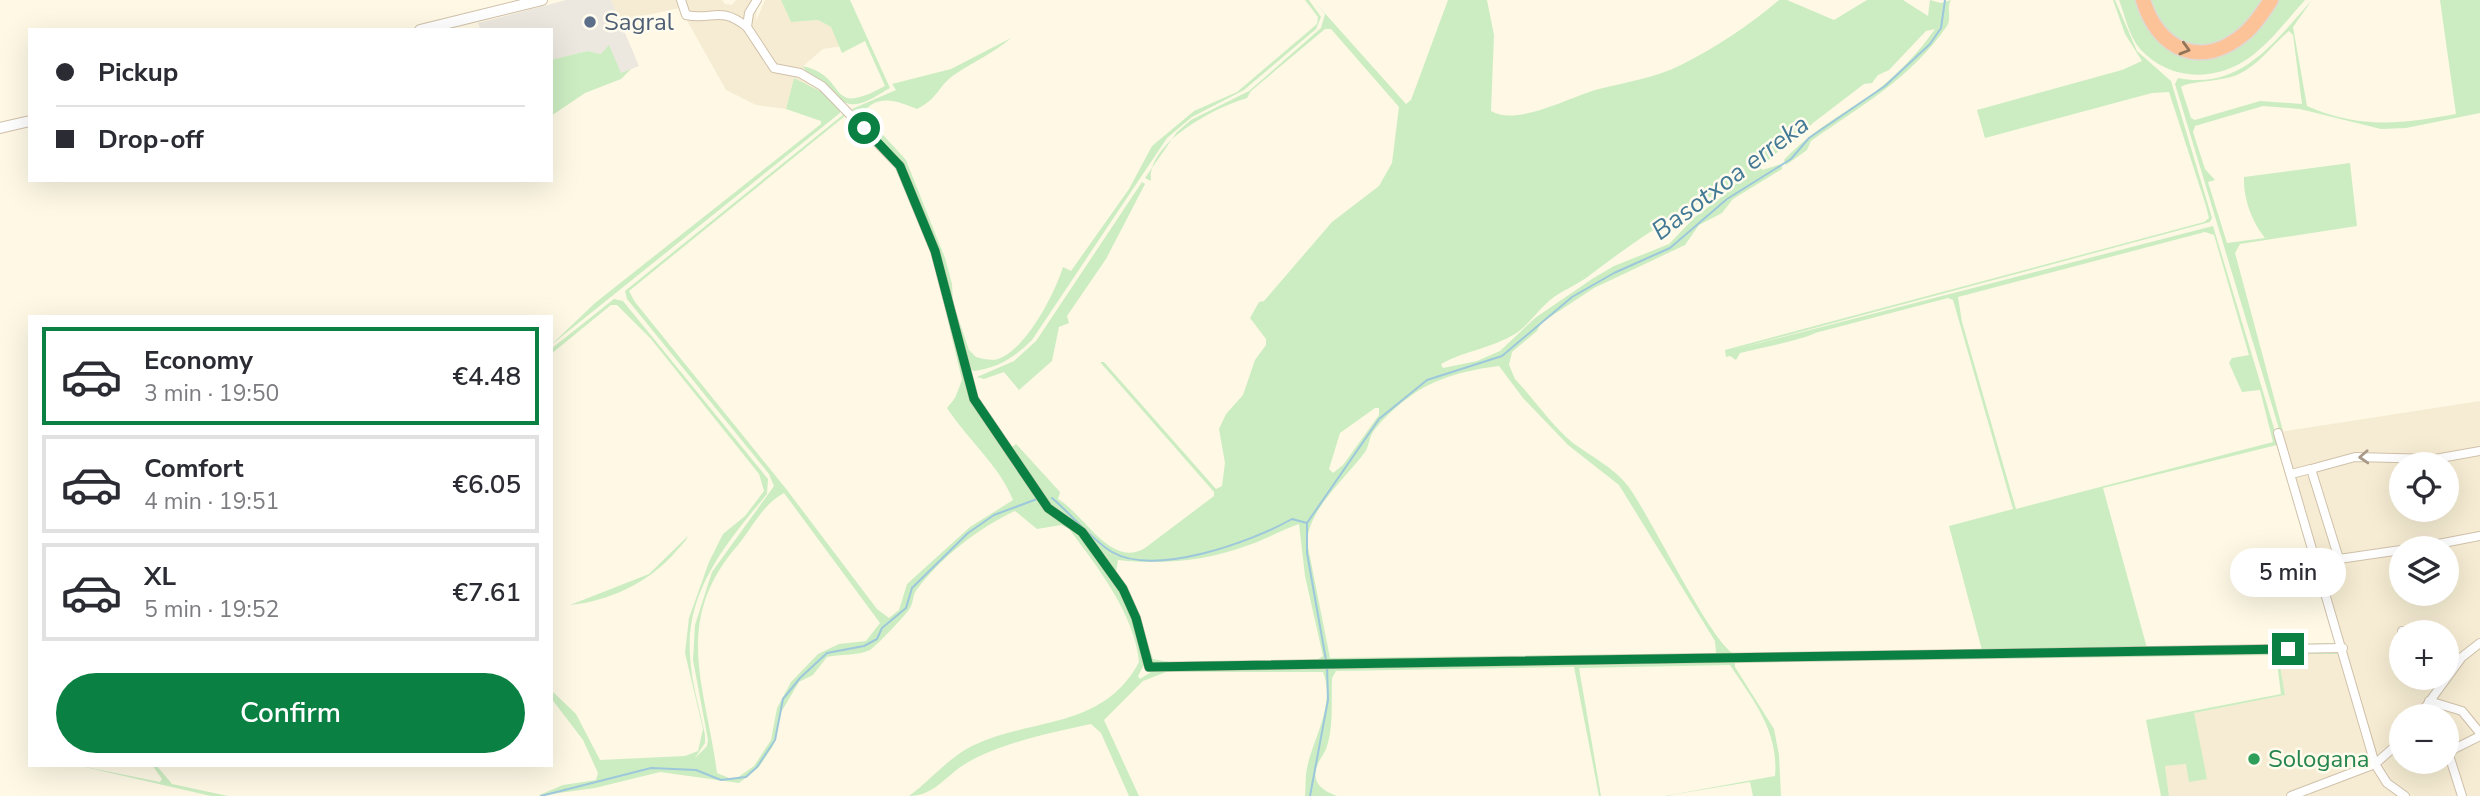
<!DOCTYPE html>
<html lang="en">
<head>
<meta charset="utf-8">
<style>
  :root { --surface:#fff; --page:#f2f2f3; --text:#2b2b33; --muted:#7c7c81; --line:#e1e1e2; --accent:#0b8043 }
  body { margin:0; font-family:"Nunito Sans",sans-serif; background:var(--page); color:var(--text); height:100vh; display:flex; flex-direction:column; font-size:26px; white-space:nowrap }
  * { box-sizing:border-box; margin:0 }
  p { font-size:23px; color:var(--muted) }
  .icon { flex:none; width:38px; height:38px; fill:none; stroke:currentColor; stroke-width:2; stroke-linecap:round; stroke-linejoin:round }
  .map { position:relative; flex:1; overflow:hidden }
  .sheet { position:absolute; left:28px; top:315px; width:525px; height:452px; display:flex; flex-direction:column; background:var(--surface); border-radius:0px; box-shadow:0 7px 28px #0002 }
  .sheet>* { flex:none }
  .banner { position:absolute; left:28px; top:28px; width:525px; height:154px; border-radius:0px; box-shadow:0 7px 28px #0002; display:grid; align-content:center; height:154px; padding:0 28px; background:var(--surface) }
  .buttons { position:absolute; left:2389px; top:452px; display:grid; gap:14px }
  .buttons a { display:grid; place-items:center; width:70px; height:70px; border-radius:50%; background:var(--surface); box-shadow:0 7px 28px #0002; font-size:35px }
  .end { position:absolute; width:32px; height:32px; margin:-16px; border:9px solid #0b8043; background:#fff; box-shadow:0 0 0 4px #fff }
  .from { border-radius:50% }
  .bubble { position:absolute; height:49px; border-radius:24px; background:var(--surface); box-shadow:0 7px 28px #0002; font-size:23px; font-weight:600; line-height:49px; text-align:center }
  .banner b { display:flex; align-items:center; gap:24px; height:66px; font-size:26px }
  .banner b+b { border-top:2px solid var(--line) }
  .banner i { width:18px; height:18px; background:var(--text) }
  ul { padding:12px 0 0; list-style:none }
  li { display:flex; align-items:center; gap:21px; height:98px; margin:0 14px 10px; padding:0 14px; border:4px solid var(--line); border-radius:0px }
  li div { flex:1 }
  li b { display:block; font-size:26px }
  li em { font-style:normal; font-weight:600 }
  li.active { border-color:var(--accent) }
  li>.icon { width:63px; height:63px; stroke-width:1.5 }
  .primary-button { display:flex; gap:14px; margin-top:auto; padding:14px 28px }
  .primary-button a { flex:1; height:80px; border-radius:42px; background:var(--accent); color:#fff; font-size:28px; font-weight:600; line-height:80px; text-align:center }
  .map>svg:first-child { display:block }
  .residential { fill:#f6ecd3; fill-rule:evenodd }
  .industrial { fill:#ede8df }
  .green { fill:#ccedc2; fill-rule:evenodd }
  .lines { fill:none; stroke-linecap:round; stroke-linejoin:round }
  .stream { stroke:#9dc7db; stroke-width:2 }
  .minor-casing { stroke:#d0c1aa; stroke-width:10 }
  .tertiary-casing { stroke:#d0c1aa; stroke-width:12 }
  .motorway-casing { stroke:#dfd9d3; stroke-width:17 }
  .minor { stroke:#fff; stroke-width:8 }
  .tertiary { stroke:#fff; stroke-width:10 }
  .motorway { stroke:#fcc398; stroke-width:14 }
  .oneway { stroke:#937558 }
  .oneway2 { stroke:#a89988 }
  .route { stroke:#0b8043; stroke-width:9 }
  .service-dot { fill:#5c6f8a; stroke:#fffbed; stroke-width:2.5 }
  .leisure-dot { fill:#2e9e5b; stroke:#fffbed; stroke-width:2.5 }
  .labels { text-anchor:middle; stroke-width:5; stroke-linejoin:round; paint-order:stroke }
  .service-label { font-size:24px; fill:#4e5e75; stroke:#fffbed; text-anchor:start }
  .leisure-label { font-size:24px; fill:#27864d; stroke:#fffbed; text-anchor:start }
  .water-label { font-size:26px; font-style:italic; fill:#427995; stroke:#fffbed }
</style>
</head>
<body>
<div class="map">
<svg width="2480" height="796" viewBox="0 0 2480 796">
  <rect width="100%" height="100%" fill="#fef8e5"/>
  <!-- residential -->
  <g class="residential">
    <polygon points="611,0 722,0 725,4 732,5 736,0 757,0 756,21 765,0 781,0 791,22 818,20 831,27 842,46 823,49 803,66 808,76 828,95 794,78 786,109 756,105 726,90 680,8 620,21"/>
    <path d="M2480 401V796H2169L2165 766 2186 764 2194 713 2285 695 2278 654 2337 647 2339 643 2280 432ZM2401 464H2446V509H2401ZM2401 548H2446V593H2401ZM2401 632H2446V677H2401ZM2401 716H2446V761H2401Z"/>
  </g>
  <!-- industrial -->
  <polygon class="industrial" points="566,0 611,0 639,66 621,73 601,54 587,51 551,60 551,30 481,30 478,23"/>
  <!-- green -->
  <g class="green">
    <path d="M781 0H850L890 88C877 95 859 110 844 102 838 99 833 91 827 88 816 81 808 78 803 66 851 77 824 119 885 86L865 41 842 53 831 27 818 20 791 22Z"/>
    <path d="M1305 0H1309L1321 17 1316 29 1244 90 1192 117 1167 138 1032 340C1015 357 998 368 974 371L968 368 937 252 894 156 852 109 896 90 892 84 951 69 1011 38C994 53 973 62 954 75 938 86 938 99 917 109 898 101 877 93 863 113L906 160 945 258 952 284 953 303 969 350 976 357C983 359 991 361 998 359 1026 350 1055 293 1063 267L1071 271 1129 189 1152 146 1194 111 1237 92 1317 24 1318 17Z"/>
    <path d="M1313 0 1406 104 1411 100 1448 0H1487L1494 35 1491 111C1518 127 1571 96 1599 89 1626 82 1655 78 1681 65 1715 48 1750 25 1779 0H1787L1834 20 1867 0H1903L1928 16 1930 0 1941 3 1951 0C1946 9 1952 18 1947 26 1910 79 1862 105 1811 141L1807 150 1786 165 1784 160C1812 130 1842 115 1875 92 1896 76 1920 51 1935 29L1926 31 1889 70 1878 75 1872 83 1864 84 1813 123 1787 148H1782L1761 167 1762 170 1782 164V169L1733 199 1722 213 1699 225 1685 245 1594 288 1541 323 1537 331 1512 352 1509 365 1515 379C1534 399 1552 426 1573 443 1592 457 1613 467 1628 486 1651 517 1710 641 1734 654L1982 650 1949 526 2013 509 1953 300 1948 298 1815 333C1806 339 1756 349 1740 353L1736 360 1730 356 1726 357 1725 350 2204 222 2209 218 2206 206 2169 92 2152 93 1985 138 1977 110 2122 70 2142 61 2125 34 2113 0H2115L2137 51 2171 81 2212 218 2210 222 1732 350 2213 226 2339 643 2337 647 1154 663 1150 660 1142 630 1127 594 1107 563 1080 528 1054 508 1010 449 1016 444 1018 446 1060 492 1058 499C1084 514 1111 569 1145 548L1214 496V492L1100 362H1104L1216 489 1222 486 1225 463 1219 429 1226 414 1243 395 1255 360 1266 345V339L1250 318 1259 302 1264 301 1332 222 1379 186 1392 163 1399 107 1331 29H1325L1251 91 1247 98C1216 107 1147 142 1151 181L1145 178 1177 132 1191 120 1249 91 1321 28 1325 14ZM1725 190 1727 193 1695 217 1669 244 1614 266 1592 279 1535 318 1500 351 1477 361 1443 368 1441 364C1464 351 1492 348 1515 334 1530 324 1539 308 1554 297 1565 289 1579 284 1590 275 1632 243 1677 212 1725 190ZM2205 232 2214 235 2249 355 2232 358 2229 363 2242 392 2260 390 2273 442 2016 509 1962 322 1958 297ZM1499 366 1523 398 1568 445 1619 485 1715 641 1716 653 1330 658 1307 542C1309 508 1346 478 1365 452 1369 446 1369 438 1373 432 1383 418 1398 405 1412 395 1435 378 1471 369 1499 366ZM1375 408H1379V415L1343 465 1333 473 1329 469 1340 433ZM2277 445 2336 643 2147 648 2103 488ZM1299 524 1305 576 1323 656 1318 659 1174 663 1153 659 1137 611 1116 572 1118 560C1162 565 1207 561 1249 545 1266 539 1282 530 1299 524Z"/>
    <path d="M2119 0H2138C2155 42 2156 44 2200 57L2263 20 2278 0H2305C2287 20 2270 43 2249 58 2215 82 2169 81 2140 49 2129 36 2125 16 2119 0Z"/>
    <polygon points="2145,0 2269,0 2245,30 2210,49 2175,44"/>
    <path d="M2312 0 2293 27 2307 106C2360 129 2401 124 2456 114L2440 0H2480V113L2406 128 2381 129 2300 109 2263 106 2195 126 2193 132 2205 169 2215 180 2208 182 2227 243 2265 238C2252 222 2243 198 2244 177L2350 163 2357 226 2240 244 2235 253 2283 431 2280 432 2175 84 2178 78C2241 91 2275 41 2312 0ZM2289 31 2293 35 2302 104 2260 101 2195 120 2191 118 2181 87C2188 81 2223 82 2239 74 2260 64 2271 46 2289 31Z"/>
    <polygon points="609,45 621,73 631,69 621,79 585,93 551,116 551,60 587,51 601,54"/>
    <polygon points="794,78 828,95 840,107 840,113 551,345 595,303 821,124 821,121 786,109"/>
    <path d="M844 114 850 115 866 131 898 169 935 260 956 346 976 409 1032 485 1044 506 1079 532 1117 586 1136 625 1145 663 1138 676 1140 679 1154 670 1305 667 2334 651 2343 659 2337 654H2278L2285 695 2194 713 2207 779 2189 782 2186 764 2165 766 2169 796H2161L2146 720 2281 694 2276 655 1735 663V667L1774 729 1779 755 1781 796H1753L1750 782 1664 796 1775 776C1779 731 1753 700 1730 665L1579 668 1601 796H1599L1574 667 1336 671 1332 678C1331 700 1334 728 1326 749 1322 758 1313 767 1316 779 1318 788 1329 793 1337 796H1305C1306 787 1305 777 1307 768 1313 739 1336 703 1323 672H1166L1143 681 1104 720 1139 796H1129L1101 733 1091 724C1051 733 992 744 959 768 942 781 931 796 909 796 931 780 948 758 972 746 1032 717 1103 730 1139 662 1135 615 1097 566 1069 529L1061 525 1037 529 1015 511C978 528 943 556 918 588 912 595 914 601 910 608 908 613 874 648 870 650 857 656 840 654 827 657L813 675 799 682 780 714 773 746 759 767 739 783 660 772 595 788 537 796 563 785 596 780 598 773 583 740 551 698V690L576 714 600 760 685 756 698 751 703 729 685 653 689 618 709 562 723 534 745 516 764 491 759 474 651 339 617 305H611L551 354V349L614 299 623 301 768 479 767 494C729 540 685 590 690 655 691 682 700 709 705 735V743L695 758 707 746 708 740 693 660 695 625 712 572 774 486 769 474 627 299 625 291ZM845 116 849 117 893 163 933 258 962 380 955 398 947 408C968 440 999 465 1013 500L970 527 907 584 899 610 889 618 877 609 787 490 635 302 629 291ZM784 493 880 623 866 641 839 644 818 654 791 682 777 708 771 740 754 766 737 778H729L717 773C706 686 671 622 738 545 752 528 763 504 784 493Z"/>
    <polygon points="1142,182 1145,184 1106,259 1067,316 1069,323 1059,327 1052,361 1019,390 1004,372 984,379 977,377 1014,361 1036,341"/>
    <path d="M688 536C686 542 677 549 672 556 645 584 609 601 570 605L649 574Z"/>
    <polygon points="76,765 160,782 162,779 152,765 156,765 172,784 228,796 211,796"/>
  </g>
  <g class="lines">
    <!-- stream -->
    <g class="stream">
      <path d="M1052 498C1070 513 1094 542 1112 552 1155 577 1251 542 1292 519L1307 523"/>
      <polyline points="1326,660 1307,553 1307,523 1379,419 1427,380 1502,356 1572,297 1614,273 1670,248 1727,199 1791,159 1809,138 1885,86 1930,44 1941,28 1945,0"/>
      <polyline points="541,796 651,768 696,770 721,780 746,777 757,767 775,740 783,699 800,678 827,653 864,646 877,639 882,628 906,608 912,588 968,533 994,515 1037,499"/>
      <polyline points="1310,796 1328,700 1327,666"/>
    </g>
    <defs>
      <g id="minor">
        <path d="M681 0 686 15C713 21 719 5 747 27"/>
        <polyline points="757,0 749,13 747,27 774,68 800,73 822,86 900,166 935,251 974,399 1048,508 1082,532 1123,589 1136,618 1149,667 2343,648"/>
        <polyline points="2278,433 2375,764 2387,783 2405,796"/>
        <polyline points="2291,474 2311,469"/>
        <polyline points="2417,548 2480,536"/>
        <polyline points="2401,550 2339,559 2311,469 2355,457 2435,459 2480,451"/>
        <polyline points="2318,563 2339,559"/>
        <polyline points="2402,631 2403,632"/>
        <polyline points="2429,701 2462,711 2480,733"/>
        <polyline points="2419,716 2462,657 2480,643"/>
        <polyline points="2291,796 2375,764 2401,741"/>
        <polyline points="2462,796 2449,755 2454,749 2480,736"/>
      </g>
      <g id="tertiary">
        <polyline points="420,30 542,0"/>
        <polyline points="0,128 30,121"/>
      </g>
      <path id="motorway" d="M2143 0C2158 50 2201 70 2244 34 2255 25 2263 12 2271 0"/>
    </defs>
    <!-- minor casing -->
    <use href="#minor" class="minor-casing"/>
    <!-- tertiary casing -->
    <use href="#tertiary" class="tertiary-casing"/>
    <!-- motorway casing -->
    <use href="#motorway" class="motorway-casing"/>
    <!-- minor -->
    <use href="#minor" class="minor"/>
    <!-- tertiary -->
    <use href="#tertiary" class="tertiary"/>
    <!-- motorway -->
    <use href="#motorway" class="motorway"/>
  </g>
  <!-- one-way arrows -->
  <defs><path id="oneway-chevron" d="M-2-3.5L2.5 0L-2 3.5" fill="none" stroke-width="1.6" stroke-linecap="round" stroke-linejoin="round" transform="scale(1.75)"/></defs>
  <use class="oneway" href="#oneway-chevron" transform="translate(2185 49) rotate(16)"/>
  <use class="oneway2" href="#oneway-chevron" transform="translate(2364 457) rotate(177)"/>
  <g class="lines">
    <!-- route -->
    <polyline class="route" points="864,128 900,166 935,251 974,399 1048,508 1082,532 1123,589 1136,618 1149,667 2288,649"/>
  </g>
  <!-- markers -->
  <circle class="service-dot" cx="590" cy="22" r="7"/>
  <circle class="leisure-dot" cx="2254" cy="759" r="7"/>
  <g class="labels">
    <!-- service labels -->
    <g class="service-label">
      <text x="604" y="30">Sagral</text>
    </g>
    <!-- leisure labels -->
    <g class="leisure-label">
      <text x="2268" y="767">Sologana</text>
    </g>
    <!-- water labels -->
    <g class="water-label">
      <text transform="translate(1730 177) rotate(-37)" y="9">Basotxoa erreka</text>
    </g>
  </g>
</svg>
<div class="buttons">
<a><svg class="icon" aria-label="locate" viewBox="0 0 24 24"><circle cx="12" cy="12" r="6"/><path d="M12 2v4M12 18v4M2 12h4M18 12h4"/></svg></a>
<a><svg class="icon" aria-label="layers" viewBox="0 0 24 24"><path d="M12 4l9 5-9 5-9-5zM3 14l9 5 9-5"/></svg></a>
<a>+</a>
<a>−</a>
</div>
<i class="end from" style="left:864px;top:128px"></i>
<i class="end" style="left:2288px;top:649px"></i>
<div class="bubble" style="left:2230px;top:548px;width:116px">5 min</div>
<div class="banner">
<b><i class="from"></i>Pickup</b>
<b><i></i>Drop-off</b>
</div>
<section class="sheet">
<ul>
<li class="active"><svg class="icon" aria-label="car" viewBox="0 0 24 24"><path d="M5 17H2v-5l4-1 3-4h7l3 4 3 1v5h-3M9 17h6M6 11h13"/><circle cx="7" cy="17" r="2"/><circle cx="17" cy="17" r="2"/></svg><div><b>Economy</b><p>3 min · 19:50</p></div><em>€4.48</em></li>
<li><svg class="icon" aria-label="car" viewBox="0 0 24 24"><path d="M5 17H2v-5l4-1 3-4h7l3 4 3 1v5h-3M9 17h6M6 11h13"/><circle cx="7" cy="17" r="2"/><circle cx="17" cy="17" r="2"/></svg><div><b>Comfort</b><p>4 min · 19:51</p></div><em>€6.05</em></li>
<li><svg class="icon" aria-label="car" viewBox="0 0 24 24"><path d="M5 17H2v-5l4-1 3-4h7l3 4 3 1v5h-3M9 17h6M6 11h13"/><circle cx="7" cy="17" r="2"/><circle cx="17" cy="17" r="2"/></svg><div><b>XL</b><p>5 min · 19:52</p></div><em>€7.61</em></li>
</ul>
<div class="primary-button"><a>Confirm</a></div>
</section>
</div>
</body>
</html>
